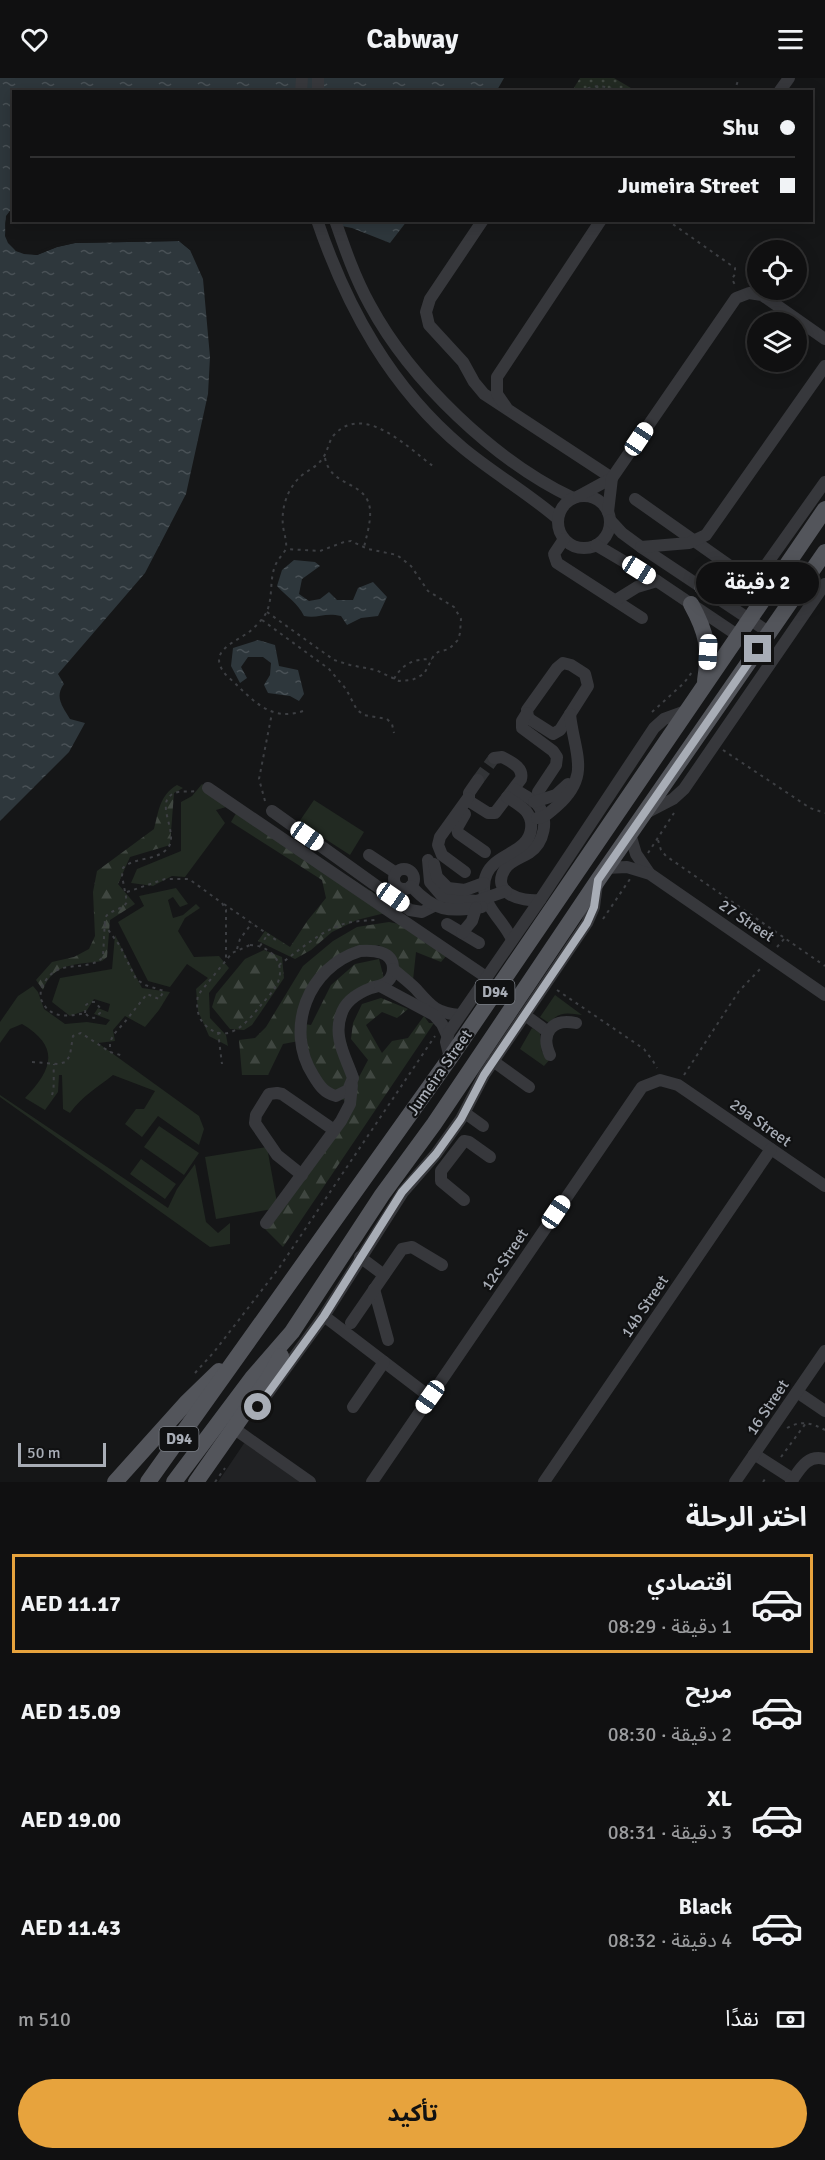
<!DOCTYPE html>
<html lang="ar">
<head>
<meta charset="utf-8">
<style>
  :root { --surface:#101011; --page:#1e1e1f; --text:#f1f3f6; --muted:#9c9d9f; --line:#303031; --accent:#e7a33d }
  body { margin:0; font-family:Signika,"Noto Sans Arabic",sans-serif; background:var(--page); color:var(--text); direction:rtl; height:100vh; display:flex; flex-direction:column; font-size:22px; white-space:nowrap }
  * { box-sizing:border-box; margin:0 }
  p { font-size:20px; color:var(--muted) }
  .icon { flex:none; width:33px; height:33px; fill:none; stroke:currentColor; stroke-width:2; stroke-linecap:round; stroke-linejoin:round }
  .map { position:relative; height:1404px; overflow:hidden; direction:ltr }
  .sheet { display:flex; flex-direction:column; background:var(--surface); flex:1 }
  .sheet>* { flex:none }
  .banner { position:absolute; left:12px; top:12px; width:801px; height:132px; border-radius:0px; box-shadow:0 3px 15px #0003,0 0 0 2px var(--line); direction:rtl; display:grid; align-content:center; height:132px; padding:0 18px; background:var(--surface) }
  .controls { position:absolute; left:747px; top:162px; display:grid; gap:12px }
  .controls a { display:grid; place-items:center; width:60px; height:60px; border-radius:50%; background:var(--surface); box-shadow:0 3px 15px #0003,0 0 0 2px var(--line); font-size:30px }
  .scale { position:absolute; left:18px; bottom:15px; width:88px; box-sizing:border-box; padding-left:6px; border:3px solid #a8adb6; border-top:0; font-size:16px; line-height:21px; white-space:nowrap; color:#a8adb6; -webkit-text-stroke:4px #101112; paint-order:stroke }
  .end { position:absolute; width:27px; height:27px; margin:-14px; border:8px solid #a8adb6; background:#111; box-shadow:0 0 0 3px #111 }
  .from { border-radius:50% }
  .bubble { position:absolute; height:42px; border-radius:21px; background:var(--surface); box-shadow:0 3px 15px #0003,0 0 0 2px var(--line); font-size:20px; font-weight:700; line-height:42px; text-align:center; direction:rtl }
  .car { position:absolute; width:18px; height:36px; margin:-18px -9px; border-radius:8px; box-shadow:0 0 4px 2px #0007; background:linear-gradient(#fff 24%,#345 0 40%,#fff 0 76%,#345 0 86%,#fff 0) }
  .banner b { display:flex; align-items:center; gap:21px; height:57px; font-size:22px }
  .banner b+b { border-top:2px solid var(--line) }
  .banner i { width:15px; height:15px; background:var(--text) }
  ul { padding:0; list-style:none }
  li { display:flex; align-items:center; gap:18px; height:99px; margin:0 12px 9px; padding:0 6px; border:3px solid transparent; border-radius:0px }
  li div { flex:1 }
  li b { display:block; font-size:22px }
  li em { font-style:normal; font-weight:700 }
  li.on { border-color:var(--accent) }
  li>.icon { width:54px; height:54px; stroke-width:1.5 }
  h2 { padding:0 18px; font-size:27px; line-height:72px }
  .pay { display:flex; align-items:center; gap:15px; height:66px; padding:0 18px; font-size:22px }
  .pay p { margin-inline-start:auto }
  .primary-button { display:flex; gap:12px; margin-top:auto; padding:12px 18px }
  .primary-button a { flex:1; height:69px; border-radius:36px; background:var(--accent); color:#111; font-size:24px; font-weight:700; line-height:69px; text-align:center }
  header { display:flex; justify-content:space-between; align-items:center; height:78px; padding:0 18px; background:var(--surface); font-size:27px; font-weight:700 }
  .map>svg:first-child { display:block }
  .built { fill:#212224 }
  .grass { fill:#222a22 }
  .forest { fill:url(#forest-firs) }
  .park { fill:url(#park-dots) }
  .water { fill:url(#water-ripples) }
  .pier { fill:#151617 }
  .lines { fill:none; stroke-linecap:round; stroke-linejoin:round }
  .minor-tunnel { stroke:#323437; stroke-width:12; stroke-dasharray:12 6; stroke-linecap:butt }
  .path { stroke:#3d3f43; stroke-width:2; stroke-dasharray:3 4.5; stroke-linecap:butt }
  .minor { stroke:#37383c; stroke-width:12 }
  .major { stroke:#53555b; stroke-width:16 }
  .route { stroke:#a8adb6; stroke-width:8 }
  .labels { text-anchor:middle; stroke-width:4.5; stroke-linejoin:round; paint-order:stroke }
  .shield { fill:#101112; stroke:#7a7e85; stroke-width:1.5 }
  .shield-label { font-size:15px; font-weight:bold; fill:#a8adb6 }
  .street-label { font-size:16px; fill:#a8adb6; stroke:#101112 }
</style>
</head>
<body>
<header><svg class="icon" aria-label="menu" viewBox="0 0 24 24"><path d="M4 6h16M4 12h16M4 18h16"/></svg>Cabway<svg class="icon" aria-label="heart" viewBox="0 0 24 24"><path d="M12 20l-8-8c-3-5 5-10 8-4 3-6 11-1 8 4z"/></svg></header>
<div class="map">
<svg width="825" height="1404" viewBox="0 0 825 1404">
  <defs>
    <pattern id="forest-firs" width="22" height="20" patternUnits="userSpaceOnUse" patternTransform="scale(1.5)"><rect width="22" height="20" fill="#222a22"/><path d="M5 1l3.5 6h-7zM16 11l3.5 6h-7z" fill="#3f4640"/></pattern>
    <pattern id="park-dots" width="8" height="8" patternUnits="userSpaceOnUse" patternTransform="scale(1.5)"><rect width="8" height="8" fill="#222a22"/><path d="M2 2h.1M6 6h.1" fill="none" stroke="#3f4640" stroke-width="1.8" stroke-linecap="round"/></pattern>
    <pattern id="water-ripples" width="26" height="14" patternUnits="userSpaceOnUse" patternTransform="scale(1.5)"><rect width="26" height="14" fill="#2e373c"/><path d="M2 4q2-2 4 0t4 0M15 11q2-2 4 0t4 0" fill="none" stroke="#495156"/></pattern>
  </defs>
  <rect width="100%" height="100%" fill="#151617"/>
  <!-- built -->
  <polygon class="built" points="247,1361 309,1404 218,1404"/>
  <!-- grass -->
  <g class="grass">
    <polygon points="202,706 233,727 216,732 225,745 185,799 172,798 153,808 131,805 137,791 181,773 181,724 192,718"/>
    <polygon points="314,722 364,754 350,777 299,744"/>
    <polygon points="176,810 188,826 180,829 173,819 168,822 173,840 183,837 196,826 200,830 185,840 178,853 194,879 219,878 229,890 209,915 210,940 226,957 228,968 209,958 198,933 196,911 208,900 187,886 170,909 148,903 118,844 144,828 139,818"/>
    <path d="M115 857 142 910 170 914 159 932 145 949 125 938 113 952 115 963 98 965 199 1038 204 1051 199 1067 158 1038 142 1059 125 1046 136 1031H144L155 1013 113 997C98 1009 81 1019 70 1035L63 1031 62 997H59L58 1014 45 1032 25 1020C52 992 61 969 22 946L10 951 0 965V944L18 918 33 908 38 914 44 931 65 946 87 944 106 947 110 942 94 936 98 930 108 934 110 926 94 921 87 932 70 938 52 924 60 900 112 891Z"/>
    <path d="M555 917 582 937C567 935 560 933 549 945L540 939Z"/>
    <polygon points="532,950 540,955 542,974 551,980 544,988 520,971"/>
    <polygon points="0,1017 168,1130 177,1111 195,1086 206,1144 218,1155 230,1145 230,1166 210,1169 0,1019"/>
    <polygon points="159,1048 199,1075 184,1097 144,1069"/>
    <polygon points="267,1069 278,1130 216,1141 205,1079"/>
    <polygon points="141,1081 176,1106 165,1121 130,1096"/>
  </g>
  <!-- forest -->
  <g class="forest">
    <path d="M177 707 183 710 174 715 170 767 130 779 118 806 135 826 110 842 107 879 102 883C77 887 53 884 43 912L36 902 52 884 74 879 89 871 95 858 93 814 97 793 154 751C159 733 159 718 177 707Z"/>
    <polygon points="239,730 377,817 389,834 357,842 332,854 311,872 295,881 258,863 265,853 290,869 308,842 326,820 322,802 231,744"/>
    <polygon points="389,844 418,850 453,870 441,884 416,874 413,902 398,890 379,867 353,872 327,893 308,926 304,946 311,947 331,907 355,886 379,881 387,912 366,915 350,928 343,950 349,976 359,999 368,982 351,961 353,945 362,926 381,920 408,931 397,940 382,934 366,947 382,975 392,963 408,960 424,938 429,945 434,945 283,1169 264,1150 353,1028 321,1008 304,962 283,966 268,997 242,997 239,962 255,960 266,949 303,888 333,863 357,849"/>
    <polygon points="264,872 282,879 284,900 252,947 244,952 230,951 212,929 216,916 245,881"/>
  </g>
  <!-- park -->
  <polygon class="park" points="580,0 614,0 636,13 572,13"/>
  <!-- water -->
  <g class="water">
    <path d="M0 0H504L496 14H14L13 129C0 144 5 158 16 173L37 177 57 169 75 165 179 163 190 172 203 201 210 279 208 316 186 416 145 495 58 596 64 606C54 619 63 629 70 641L85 645 69 674 0 743Z"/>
    <polygon points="315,143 407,143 390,165 352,150"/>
    <path d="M294 482 315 484 320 488 302 501 299 516 309 523 320 521 329 514 337 522H353L358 510 373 504 387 519 378 538 361 540 347 547 341 538C324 534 318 541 304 538 298 525 287 519 277 508L282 492Z"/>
    <polygon points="258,562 275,567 279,588 298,592 304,616 299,623 290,618 268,615 264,607 270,597 271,585 263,579 248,579 241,589 247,600 240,605 231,588 233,570"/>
  </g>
  <!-- pier -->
  <polygon class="pier" points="13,129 14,133 8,143 8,157 17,170 25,174 37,174 56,166 75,162 179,160 193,171 190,172 179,163 75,165 57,169 37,177 24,176 16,173 8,165 5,158 6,138"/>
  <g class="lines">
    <!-- minor-tunnel -->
    <polyline class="minor-tunnel" points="478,702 494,680"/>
    <!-- path -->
    <g class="path">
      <path d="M581 14C594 5 606 8 619 14"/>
      <polyline points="734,14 739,0"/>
      <polyline points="667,142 735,190 735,196 732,201 735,207"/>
      <path d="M325 380C331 410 366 402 370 431 371 443 367 457 364 469"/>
      <polyline points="267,534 334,582 350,587 376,592 399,603 412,602 424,596 434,577 438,574 449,571 458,562 460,555 461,541 454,529 428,513 411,488 397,477 368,471 351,463 344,464 320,473 286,471"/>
      <polyline points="262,542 329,591 346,611 357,632 364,637 387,641 392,646 394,655"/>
      <path d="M394 601C403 585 414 581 432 581"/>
      <path d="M303 633C268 645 251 619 227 598 205 574 234 565 249 554 254 550 259 545 263 540 274 525 269 507 274 491 276 483 282 478 286 471 287 463 284 456 283 448 281 430 287 411 301 398 308 392 317 389 322 381 328 374 328 364 334 357 364 324 408 370 433 388"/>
      <polyline points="652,634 684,605 692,594"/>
      <polyline points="723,672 810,730 825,735"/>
      <polyline points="265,723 259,701 272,635"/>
      <polyline points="658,762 661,772 666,778 825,888"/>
      <polyline points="648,775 674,735"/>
      <polyline points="127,814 165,801 189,801 222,825 226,832 226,881"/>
      <polyline points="224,826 279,864"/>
      <polyline points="603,841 630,801"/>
      <polyline points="104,846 120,868 136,901 145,907 164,913 159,921 147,916 124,945 114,956 110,964 110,974"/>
      <path d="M250 867C269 867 286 884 278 904 275 912 267 920 261 927 248 943 228 969 205 947 197 939 196 928 198 917L232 875Z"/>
      <polyline points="260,868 268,856"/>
      <polyline points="777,869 785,860"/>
      <polyline points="237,871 240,861 252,845"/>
      <path d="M279 887C297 874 317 856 338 848 349 843 362 843 375 842"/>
      <polyline points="557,912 644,971 653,983 657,990"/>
      <path d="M85 935 86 927 90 924H95L100 930V935L94 940 89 939 85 935C67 939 49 941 41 921 40 913 41 909 46 902 61 880 88 895 103 879L105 840C110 831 122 833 127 824L122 798 123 790C134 779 154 783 166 772 183 757 149 721 178 714 184 713 190 714 197 713"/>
      <polyline points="218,954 222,986"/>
      <polyline points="32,984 58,986 66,984 70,977 73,958 81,955 110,974 124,978"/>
      <polyline points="684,997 739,913 763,888"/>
      <path d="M52 1017C55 1009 53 996 54 986"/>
      <polyline points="195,1295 214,1274 279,1190 435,958"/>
      <path d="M787 1350C801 1342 812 1345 825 1352"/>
      <polyline points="781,1379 806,1345"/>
      <polyline points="215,1404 225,1390"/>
      <polyline points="763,1404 767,1398"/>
    </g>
    <!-- minor -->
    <g class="minor">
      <polyline points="301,14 302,0"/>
      <polyline points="318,14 318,0"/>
      <polyline points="779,14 789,0"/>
      <path d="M317 142C347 230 391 310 463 370 493 395 528 415 558 441"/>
      <path d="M335 142C345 171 355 200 370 227 411 303 495 383 573 420"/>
      <polyline points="483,142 430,221 426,234 429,247 463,284 474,304 484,316 612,400"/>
      <polyline points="506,329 497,316 497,299 601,142"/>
      <circle cx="584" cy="444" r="26"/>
      <polyline points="579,418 612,400"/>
      <path d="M635 421 737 493C748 497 757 496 766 487L825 404"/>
      <polyline points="608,434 612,400 736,220 749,215 762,217 825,261"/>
      <polyline points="610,442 622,455 641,469 770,555"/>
      <polyline points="564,461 554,476 557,485 642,540"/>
      <polyline points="596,467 657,503 758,571"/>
      <polyline points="641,469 689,465 706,457 825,288"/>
      <polyline points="616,522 637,509 657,503"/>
      <polygon points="563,585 571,587 585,596 588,608 560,652 553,656 531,642 528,639 527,632 557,590"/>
      <polyline points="527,635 522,643 522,650 553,673 557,679 556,687 538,714"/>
      <path d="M478 702 469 715V723L488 735H495L521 701C524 689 511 684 502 679L494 680"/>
      <polyline points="208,710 486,899"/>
      <path d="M514 711C521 716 531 720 537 726 550 741 544 765 529 775 521 780 510 783 505 791 490 815 521 824 540 822"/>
      <path d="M507 719C513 723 521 728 526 733 530 738 532 744 531 751 529 770 508 774 495 785 488 791 484 800 484 809 484 830 505 844 512 862"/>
      <polyline points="534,724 556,717 568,706"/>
      <polyline points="272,733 410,832 422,834 434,828"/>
      <polyline points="646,735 673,721 684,711 825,506"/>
      <polyline points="465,736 457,750 458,755 485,774"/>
      <path d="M537 740C546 739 550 734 557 728 592 697 574 675 570 636"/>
      <polyline points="630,756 636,776 649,795"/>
      <polyline points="369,777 396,795"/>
      <polyline points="428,782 430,804 442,818 454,821 477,823 506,813"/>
      <polyline points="434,786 437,799 448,810 465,812 484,805"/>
      <polyline points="606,790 627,789 650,796 825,917"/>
      <circle cx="404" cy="801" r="10"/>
      <polyline points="465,794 442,777 438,767 440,759 468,720"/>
      <path d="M411 808C435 834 448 834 482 829"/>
      <polyline points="447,846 479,865"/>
      <polyline points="462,855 472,843 476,830"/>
      <path d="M360 873C373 872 393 873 393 890 393 895 392 899 388 903 383 908 377 908 371 910 358 915 345 923 341 937 333 960 346 979 353 1000L348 1012 336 1018C324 1015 319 1007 313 997 284 951 308 889 360 873Z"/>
      <path d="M393 891C401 898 409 904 416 911 431 928 436 935 460 937"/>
      <polyline points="380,908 434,937 442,946 447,957"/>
      <polyline points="525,937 548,954"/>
      <path d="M550 977C540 955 552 940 576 945"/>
      <polyline points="450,980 446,964 449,954 540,822 654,650 664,641 686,633"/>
      <polyline points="493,983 529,1009"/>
      <polyline points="465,1035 483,1048"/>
      <polyline points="302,1097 277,1077 255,1045 256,1037 269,1016 277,1015 282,1016 334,1052"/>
      <polyline points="464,1122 441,1103 441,1093 464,1063 469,1064 490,1079"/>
      <polyline points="266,1145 341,1043 350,1026 352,1007"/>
      <polyline points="360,1179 384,1197"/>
      <polyline points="374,1211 388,1262"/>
      <polyline points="324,1238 430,1319"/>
      <polyline points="351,1245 402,1171 412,1169 442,1187"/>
      <polyline points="797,1314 825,1333"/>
      <polyline points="353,1329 384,1284"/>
      <polyline points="252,1337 324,1238 403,1114 436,1076 461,1041 484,997 587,845 594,829 597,806"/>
      <polyline points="239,1354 310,1404"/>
      <polyline points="754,1376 793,1401"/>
      <polyline points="372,1404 642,1009 660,1002 678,1007 825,1108"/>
      <polyline points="544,1404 771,1071"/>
      <polyline points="735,1404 825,1273"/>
      <path d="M791 1404C800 1391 807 1376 825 1381"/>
    </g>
    <!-- major -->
    <g class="major">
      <path d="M702 509C736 514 751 514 780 493"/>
      <path d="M691 526C707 555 710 571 705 603"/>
      <polyline points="115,1404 186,1325 219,1293"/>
      <polyline points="148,1404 450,980 825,431"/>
      <polyline points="174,1404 252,1300 292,1254 382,1117 434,1046 598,802 825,474"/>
      <polyline points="196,1404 268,1301 281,1278"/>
    </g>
  </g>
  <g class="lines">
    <!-- route -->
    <polyline class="route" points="258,1329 324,1238 402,1114 436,1076 461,1041 484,997 587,845 594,829 598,802 758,571"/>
  </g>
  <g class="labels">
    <!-- shield labels -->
    <g class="shield">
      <rect x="475.5" y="902" width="39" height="24" rx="4.5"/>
      <rect x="159.5" y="1349" width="39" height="24" rx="4.5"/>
    </g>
    <g class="shield-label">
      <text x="495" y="919">D94</text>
      <text x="179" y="1366">D94</text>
    </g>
    <!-- street labels -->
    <g class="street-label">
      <text transform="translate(747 842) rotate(34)" y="6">27 Street</text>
      <text transform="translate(439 994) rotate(-55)" y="6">Jumeira Street</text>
      <text transform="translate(761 1044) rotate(35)" y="6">29a Street</text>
      <text transform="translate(504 1181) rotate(-56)" y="6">12c Street</text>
      <text transform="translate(644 1228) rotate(-56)" y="6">14b Street</text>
      <text transform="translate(767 1329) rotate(-56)" y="6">16 Street</text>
    </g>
  </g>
</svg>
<div class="controls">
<a><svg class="icon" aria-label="locate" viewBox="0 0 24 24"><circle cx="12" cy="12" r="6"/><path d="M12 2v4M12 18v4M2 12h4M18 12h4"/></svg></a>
<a><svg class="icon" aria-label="layers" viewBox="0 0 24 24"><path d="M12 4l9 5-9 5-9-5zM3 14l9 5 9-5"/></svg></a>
</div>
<div class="scale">50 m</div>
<i class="end from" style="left:258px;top:1329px"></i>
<i class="end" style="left:758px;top:571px"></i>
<div class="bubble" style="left:696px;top:484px;width:123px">2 دقيقة</div>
<i class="car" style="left:639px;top:361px;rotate:34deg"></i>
<i class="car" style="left:639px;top:492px;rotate:122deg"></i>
<i class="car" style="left:708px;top:574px;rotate:183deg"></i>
<i class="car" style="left:307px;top:758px;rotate:125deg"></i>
<i class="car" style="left:393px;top:819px;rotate:125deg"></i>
<i class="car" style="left:556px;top:1134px;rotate:34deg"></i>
<i class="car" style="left:430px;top:1319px;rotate:215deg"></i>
<div class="banner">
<b><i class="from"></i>Shu</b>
<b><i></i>Jumeira Street</b>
</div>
</div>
<section class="sheet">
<h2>اختر الرحلة</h2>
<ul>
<li class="on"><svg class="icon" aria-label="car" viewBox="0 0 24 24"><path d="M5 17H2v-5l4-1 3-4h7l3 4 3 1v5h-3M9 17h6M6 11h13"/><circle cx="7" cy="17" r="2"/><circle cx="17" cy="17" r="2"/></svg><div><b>اقتصادي</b><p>1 دقيقة · 08:29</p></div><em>AED 11.17</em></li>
<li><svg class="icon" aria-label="car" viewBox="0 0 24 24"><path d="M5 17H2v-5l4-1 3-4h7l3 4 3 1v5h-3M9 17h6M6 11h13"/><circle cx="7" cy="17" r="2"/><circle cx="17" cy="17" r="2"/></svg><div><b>مريح</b><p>2 دقيقة · 08:30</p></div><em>AED 15.09</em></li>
<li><svg class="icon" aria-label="car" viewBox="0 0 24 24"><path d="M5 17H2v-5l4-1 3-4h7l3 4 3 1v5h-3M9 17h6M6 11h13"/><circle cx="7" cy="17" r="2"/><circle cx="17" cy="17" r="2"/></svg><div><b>XL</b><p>3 دقيقة · 08:31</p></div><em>AED 19.00</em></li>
<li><svg class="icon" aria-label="car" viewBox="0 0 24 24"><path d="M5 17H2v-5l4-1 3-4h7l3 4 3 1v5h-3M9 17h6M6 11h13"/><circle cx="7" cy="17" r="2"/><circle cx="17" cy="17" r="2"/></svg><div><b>Black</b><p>4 دقيقة · 08:32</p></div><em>AED 11.43</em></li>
</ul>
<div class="pay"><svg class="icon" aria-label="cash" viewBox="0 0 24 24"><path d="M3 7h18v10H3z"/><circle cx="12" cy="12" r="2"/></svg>نقدًا<p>510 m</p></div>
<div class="primary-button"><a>تأكيد</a></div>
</section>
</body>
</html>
